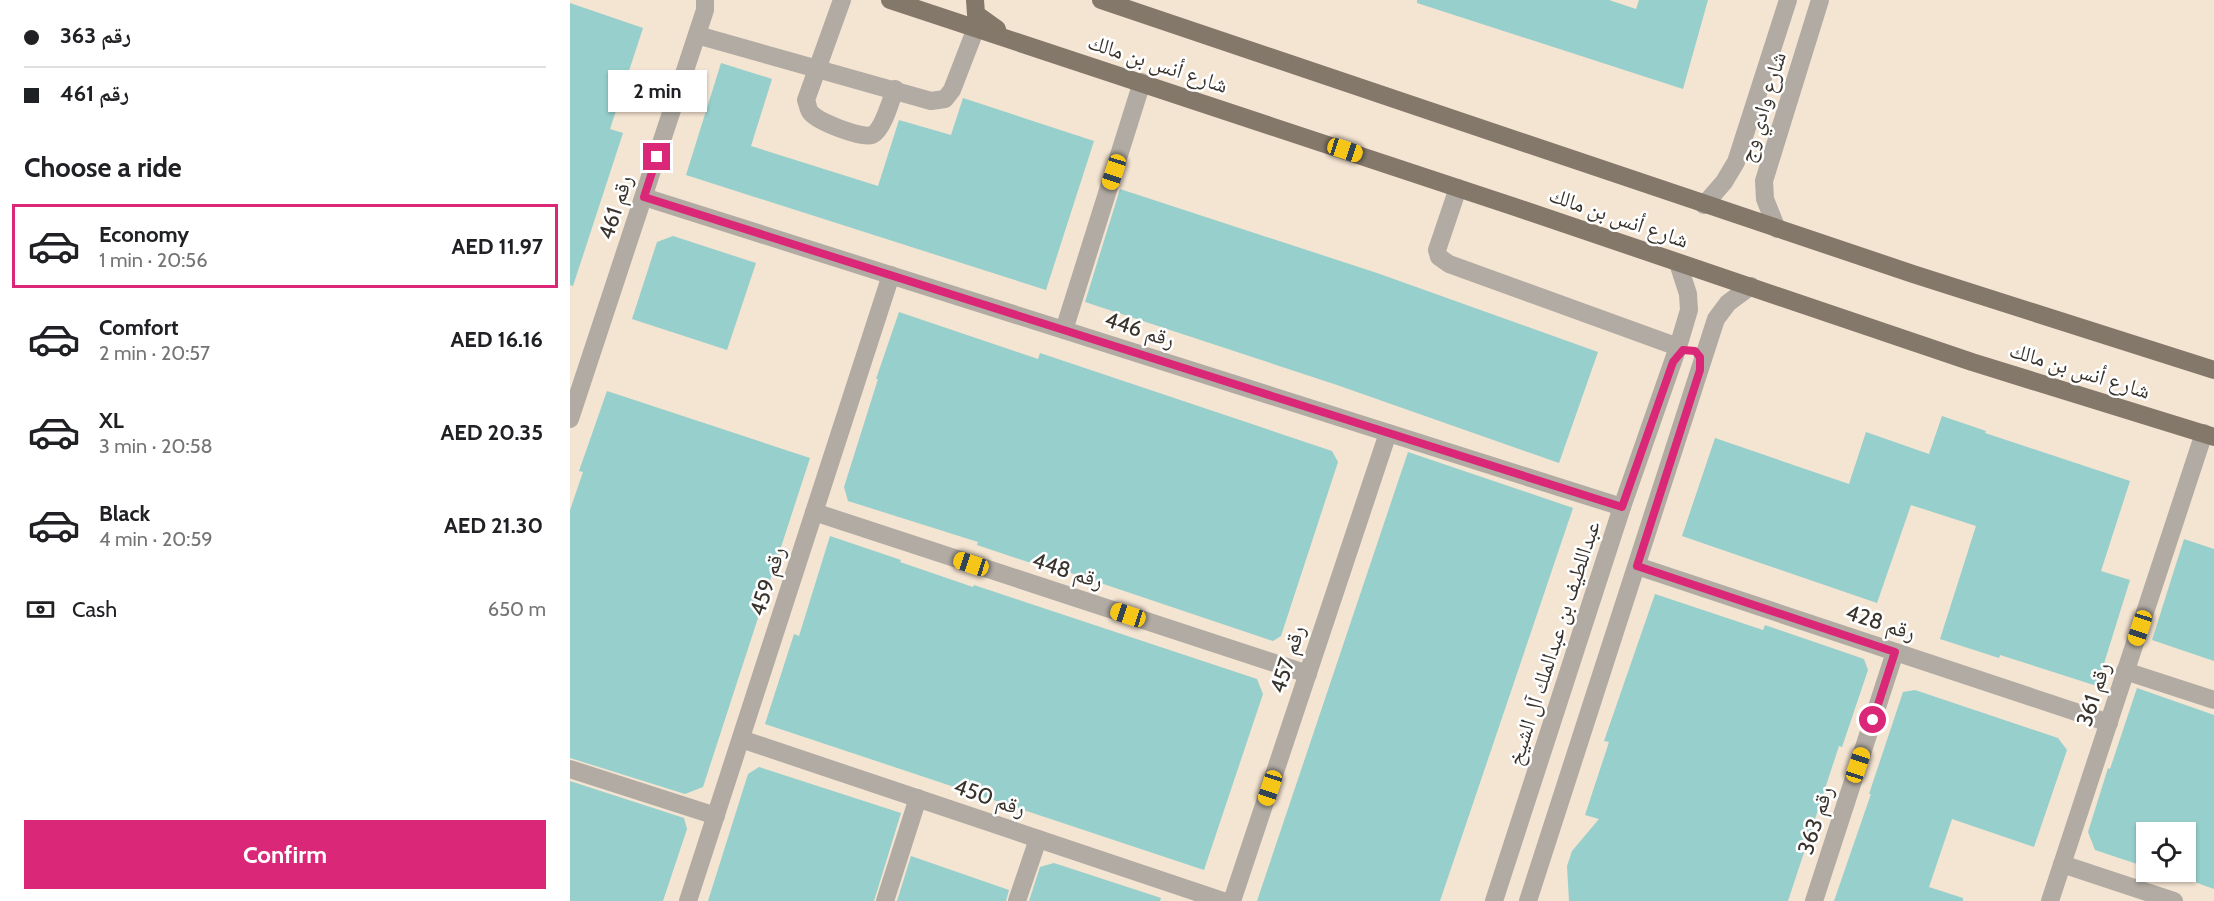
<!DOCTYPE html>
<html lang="en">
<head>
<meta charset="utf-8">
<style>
  :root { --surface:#fff; --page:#f2f2f2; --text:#202124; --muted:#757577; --line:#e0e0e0; --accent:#db2777 }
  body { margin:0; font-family:Cabin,"Noto Naskh Arabic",sans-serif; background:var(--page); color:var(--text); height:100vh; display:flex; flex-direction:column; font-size:22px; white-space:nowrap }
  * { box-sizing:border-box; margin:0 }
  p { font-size:20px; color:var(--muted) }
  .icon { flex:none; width:33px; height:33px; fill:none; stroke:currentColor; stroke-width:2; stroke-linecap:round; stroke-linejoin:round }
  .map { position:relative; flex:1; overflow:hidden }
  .drawer { display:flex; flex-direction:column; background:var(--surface); width:570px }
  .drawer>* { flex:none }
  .hud { display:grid; align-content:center; height:132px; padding:0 24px; background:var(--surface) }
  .tools { position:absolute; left:1566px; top:822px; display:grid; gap:12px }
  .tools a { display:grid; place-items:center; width:60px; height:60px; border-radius:0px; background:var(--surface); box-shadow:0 2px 4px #0004; font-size:30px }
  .end { position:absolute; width:27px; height:27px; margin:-14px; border:8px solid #db2777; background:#fff; box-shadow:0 0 0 3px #fff }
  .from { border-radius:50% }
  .bubble { position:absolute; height:42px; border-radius:0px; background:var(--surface); box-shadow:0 2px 4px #0004; font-size:20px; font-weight:800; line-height:42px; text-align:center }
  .car { position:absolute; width:18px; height:36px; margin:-18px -9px; border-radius:8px; box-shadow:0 0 4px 2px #0007; background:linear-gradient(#f5c518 24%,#345 0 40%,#f5c518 0 76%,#345 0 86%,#f5c518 0) }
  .hud b { display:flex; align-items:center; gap:21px; height:57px; font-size:22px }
  .hud b+b { border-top:2px solid var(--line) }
  .hud i { width:15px; height:15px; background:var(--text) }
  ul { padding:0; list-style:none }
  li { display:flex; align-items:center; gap:18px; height:84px; margin:0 12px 9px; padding:0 12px; border:3px solid transparent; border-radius:0px }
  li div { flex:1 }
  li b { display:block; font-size:22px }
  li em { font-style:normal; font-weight:800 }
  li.active { border-color:var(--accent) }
  li>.icon { width:54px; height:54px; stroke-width:1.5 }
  h2 { padding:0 24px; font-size:27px; line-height:72px }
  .pay { display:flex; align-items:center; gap:15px; height:66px; padding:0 24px; font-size:22px }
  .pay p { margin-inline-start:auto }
  .button { display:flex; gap:12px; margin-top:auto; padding:12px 24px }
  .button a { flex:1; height:69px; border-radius:0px; background:var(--accent); color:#fff; font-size:24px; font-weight:800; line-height:69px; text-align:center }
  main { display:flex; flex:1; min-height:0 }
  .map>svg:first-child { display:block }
  .building { fill:#96cfcc }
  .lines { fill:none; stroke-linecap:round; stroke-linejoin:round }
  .minor { stroke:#b1aba3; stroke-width:18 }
  .major { stroke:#84786b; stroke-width:18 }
  .route { stroke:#db2777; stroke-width:8 }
  .labels { text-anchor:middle; stroke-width:5; stroke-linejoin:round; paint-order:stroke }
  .street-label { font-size:22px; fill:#39332c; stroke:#fff }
</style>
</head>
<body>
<main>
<section class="drawer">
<div class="hud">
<b><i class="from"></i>رقم 363</b>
<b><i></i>رقم 461</b>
</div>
<h2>Choose a ride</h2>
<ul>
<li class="active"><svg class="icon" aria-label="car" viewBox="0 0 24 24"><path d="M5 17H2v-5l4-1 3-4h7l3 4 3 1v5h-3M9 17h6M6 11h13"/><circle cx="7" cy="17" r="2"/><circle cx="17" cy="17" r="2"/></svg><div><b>Economy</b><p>1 min · 20:56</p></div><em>AED 11.97</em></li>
<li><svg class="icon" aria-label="car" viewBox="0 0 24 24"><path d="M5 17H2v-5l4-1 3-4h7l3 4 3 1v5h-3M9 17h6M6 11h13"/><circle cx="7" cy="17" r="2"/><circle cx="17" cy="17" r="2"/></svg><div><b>Comfort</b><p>2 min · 20:57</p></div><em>AED 16.16</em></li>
<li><svg class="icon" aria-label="car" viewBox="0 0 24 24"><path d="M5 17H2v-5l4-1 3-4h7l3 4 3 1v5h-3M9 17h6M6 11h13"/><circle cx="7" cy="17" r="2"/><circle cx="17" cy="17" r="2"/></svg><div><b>XL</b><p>3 min · 20:58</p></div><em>AED 20.35</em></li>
<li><svg class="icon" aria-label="car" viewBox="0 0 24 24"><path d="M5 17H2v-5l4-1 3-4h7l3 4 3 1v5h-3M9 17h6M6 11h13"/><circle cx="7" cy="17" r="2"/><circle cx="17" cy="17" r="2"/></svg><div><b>Black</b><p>4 min · 20:59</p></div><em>AED 21.30</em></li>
</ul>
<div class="pay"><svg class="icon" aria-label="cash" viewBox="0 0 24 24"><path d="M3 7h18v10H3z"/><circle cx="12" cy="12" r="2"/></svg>Cash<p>650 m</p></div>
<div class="button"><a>Confirm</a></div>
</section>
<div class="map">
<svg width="1644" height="901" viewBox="0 0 1644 901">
  <rect width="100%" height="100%" fill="#f4e4d2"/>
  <!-- building -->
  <g class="building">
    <polygon points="847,0 1039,0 1066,9 1069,0 1138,0 1113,89 847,3"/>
    <polygon points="0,3 73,28 40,129 53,133 3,286 0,285"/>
    <polygon points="151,63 202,79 181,146 308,186 329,120 381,135 393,98 524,141 476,290 116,175"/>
    <polygon points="550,189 807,273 1028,352 989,463 767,385 515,302"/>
    <polygon points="103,236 186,263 157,350 62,319 87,242"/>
    <polygon points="329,312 468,359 470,353 762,451 768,462 711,636 703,641 483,567 482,570 407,545 408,542 278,501 274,487 308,379 306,379"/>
    <polygon points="37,391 240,458 133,787 115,794 0,758 0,510 13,472 9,471"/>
    <polygon points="1372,416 1416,431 1415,433 1560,481 1531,571 1560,580 1527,686 1430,655 1429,658 1370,639 1406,526 1341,505 1307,603 1112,536 1145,438 1279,484 1296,432 1359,454"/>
    <polygon points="838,452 1003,508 870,901 687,901"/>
    <polygon points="260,536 331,560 330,562 403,587 404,585 443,598 687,679 693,694 634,870 195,724 224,634 229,636"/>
    <polygon points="1614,539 1644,549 1644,661 1582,640"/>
    <polygon points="1085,594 1193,630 1195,625 1294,659 1298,670 1272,747 1269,746 1218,901 999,901 997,866 1002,851 1029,819 1015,815 1039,742 1034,741"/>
    <polygon points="1567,688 1644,715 1644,889 1616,879 1616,832 1576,832 1576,867 1525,850 1518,832 1538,768 1540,769"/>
    <polygon points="1345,690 1488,738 1497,750 1464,847 1382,819 1359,887 1393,898 1393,901 1264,901 1301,794 1299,794 1333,692"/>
    <polygon points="189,767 331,813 304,901 138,901 178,774"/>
    <polygon points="0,781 114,818 117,829 93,901 0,901"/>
    <polygon points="341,856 439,890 436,901 327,901"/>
    <polygon points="484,863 591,898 590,901 459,901 470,867"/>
  </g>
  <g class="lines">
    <!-- minor -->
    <g class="minor">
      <path d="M272 0 236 100C238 105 238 110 241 113 249 122 292 139 302 135 313 130 321 100 325 89"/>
      <polyline points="127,35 361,101 375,99 382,90 406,28"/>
      <polyline points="888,188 867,250 869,257 879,264 1108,347"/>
      <polyline points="74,197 1052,507"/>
      <polyline points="1134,205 1154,182 1166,162 1218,0"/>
      <polyline points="1207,229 1195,199 1194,181 1250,0"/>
      <polyline points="494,330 572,82"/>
      <polyline points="0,419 135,10 135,0"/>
      <polyline points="244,512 738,674"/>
      <polyline points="1067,566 1539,723"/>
      <polyline points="1555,671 1644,700"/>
      <polyline points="171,739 653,901"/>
      <polyline points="0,769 146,816"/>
      <polyline points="1492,864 1604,901"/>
      <polyline points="118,901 321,275"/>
      <polyline points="315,901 348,798"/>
      <polyline points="447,901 468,839"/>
      <polyline points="662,901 818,433"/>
      <polyline points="924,901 1052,507 1108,347 1119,310 1118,294 1108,263"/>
      <polyline points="958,901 1146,319 1158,303 1181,286"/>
      <polyline points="1244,901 1325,652"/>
      <polyline points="1480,901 1634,433"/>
    </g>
    <!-- major -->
    <g class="major">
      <polyline points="320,0 945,207 1402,362 1644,437"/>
      <polyline points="405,0 406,14 427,29"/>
      <polyline points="531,0 1343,274 1644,370"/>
    </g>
  </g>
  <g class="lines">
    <!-- route -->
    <polyline class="route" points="87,157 74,197 1052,507 1103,362 1113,350 1125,351 1130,357 1130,370 1067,566 1325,652 1303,720"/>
  </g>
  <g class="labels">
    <!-- street labels -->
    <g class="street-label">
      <text transform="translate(588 63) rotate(18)" y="8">شارع أنس بن مالك</text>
      <text transform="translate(1192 107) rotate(-73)" y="8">شارع وادي وج</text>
      <text transform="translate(45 207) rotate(-72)" y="8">رقم 461</text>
      <text transform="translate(1049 217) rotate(19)" y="8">شارع أنس بن مالك</text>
      <text transform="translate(570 329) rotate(18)" y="8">رقم 446</text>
      <text transform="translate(1510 370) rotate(17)" y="8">شارع أنس بن مالك</text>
      <text transform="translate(498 570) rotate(18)" y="8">رقم 448</text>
      <text transform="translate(197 581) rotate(-72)" y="8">رقم 459</text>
      <text transform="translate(1311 622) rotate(18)" y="8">رقم 428</text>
      <text transform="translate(983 643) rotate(-72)" y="8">عبداللطيف بن عبدالملك آل الشيخ</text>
      <text transform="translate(717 659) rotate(-72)" y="8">رقم 457</text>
      <text transform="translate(1523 694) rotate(-72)" y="8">رقم 361</text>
      <text transform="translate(420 797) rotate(19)" y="8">رقم 450</text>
      <text transform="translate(1245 820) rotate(-72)" y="8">رقم 363</text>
    </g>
  </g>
</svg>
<div class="tools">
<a><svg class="icon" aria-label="locate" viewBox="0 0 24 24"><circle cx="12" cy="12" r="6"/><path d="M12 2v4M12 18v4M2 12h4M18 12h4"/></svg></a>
</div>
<i class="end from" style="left:1303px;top:720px"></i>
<i class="end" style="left:87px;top:157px"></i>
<div class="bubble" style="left:38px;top:70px;width:99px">2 min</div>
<i class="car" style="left:775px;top:150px;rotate:108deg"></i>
<i class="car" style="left:544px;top:172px;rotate:198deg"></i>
<i class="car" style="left:401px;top:564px;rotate:288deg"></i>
<i class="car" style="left:558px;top:615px;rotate:288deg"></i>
<i class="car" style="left:1570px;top:628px;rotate:198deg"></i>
<i class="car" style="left:1288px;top:765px;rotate:18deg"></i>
<i class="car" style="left:700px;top:788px;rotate:198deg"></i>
</div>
</main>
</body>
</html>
